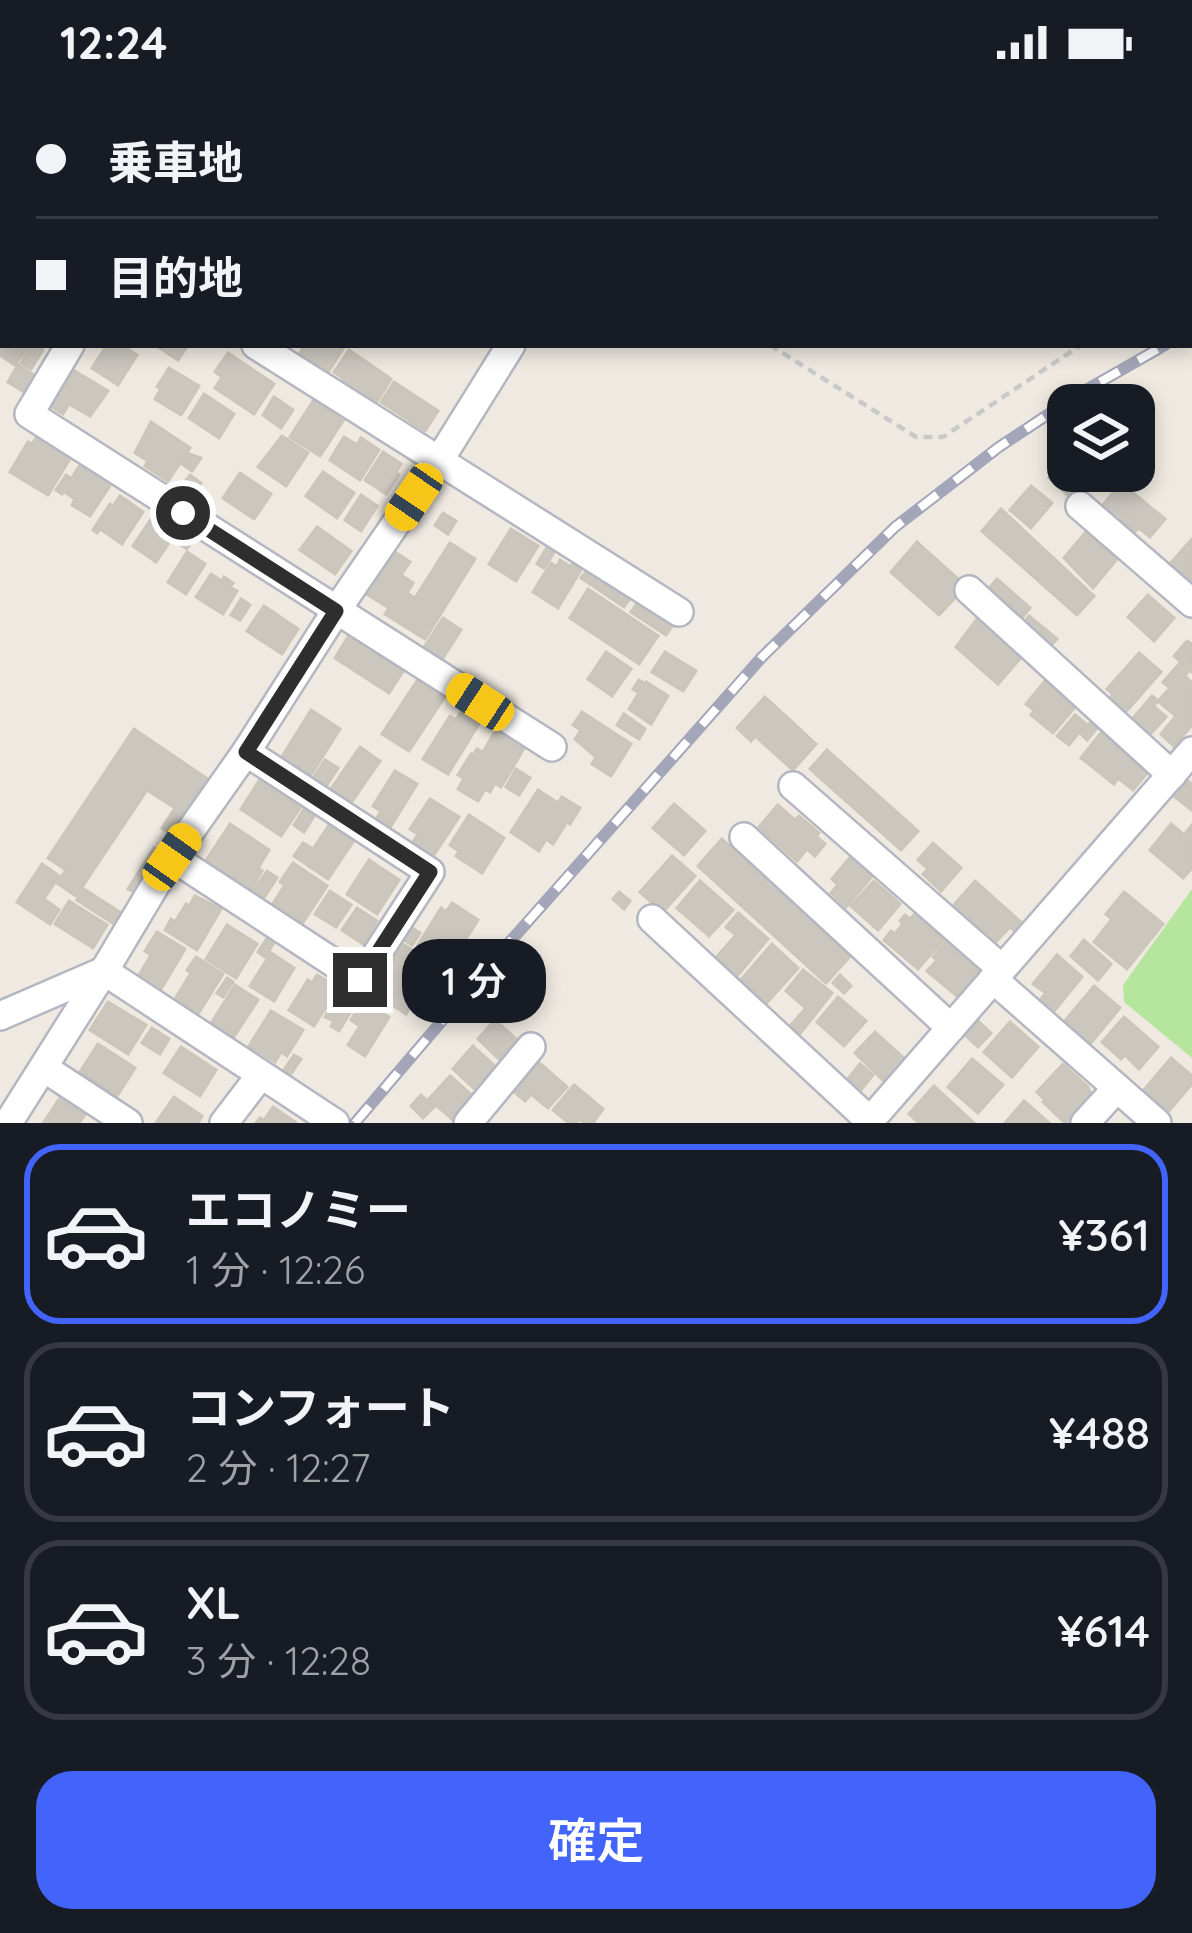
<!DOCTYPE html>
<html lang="ja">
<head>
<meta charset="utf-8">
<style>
  :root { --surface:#171b24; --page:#242831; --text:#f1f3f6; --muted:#9ea1a6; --line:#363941; --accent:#4264fb }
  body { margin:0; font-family:Quicksand,"Noto Sans JP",sans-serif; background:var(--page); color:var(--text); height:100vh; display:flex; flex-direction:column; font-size:45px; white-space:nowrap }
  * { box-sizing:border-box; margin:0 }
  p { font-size:39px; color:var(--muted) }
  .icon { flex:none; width:66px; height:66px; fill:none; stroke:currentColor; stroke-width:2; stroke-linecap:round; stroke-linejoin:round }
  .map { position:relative; height:1039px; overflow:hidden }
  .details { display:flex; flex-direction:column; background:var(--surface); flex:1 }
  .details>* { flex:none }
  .banner { position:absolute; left:0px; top:0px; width:1194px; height:264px; box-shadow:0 6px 18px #0003; display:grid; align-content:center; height:264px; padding:0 36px; background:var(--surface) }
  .buttons { position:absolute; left:1047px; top:300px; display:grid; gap:24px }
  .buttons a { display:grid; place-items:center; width:108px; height:108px; border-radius:24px; background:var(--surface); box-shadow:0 6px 18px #0003; font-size:60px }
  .end { position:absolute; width:54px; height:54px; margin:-27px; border:15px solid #2e2e2e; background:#fff; box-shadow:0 0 0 6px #fff }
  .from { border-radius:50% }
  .bubble { position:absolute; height:84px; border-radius:36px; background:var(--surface); box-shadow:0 6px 18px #0003; font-size:39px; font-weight:600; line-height:84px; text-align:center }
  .car { position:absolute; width:36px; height:72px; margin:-36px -18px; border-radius:15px; box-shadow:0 0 9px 3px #0007; background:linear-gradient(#f5c518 24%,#345 0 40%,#f5c518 0 76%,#345 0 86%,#f5c518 0) }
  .banner b { display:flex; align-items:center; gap:42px; height:114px; font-size:45px }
  .banner b+b { border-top:3px solid var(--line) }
  .banner i { width:30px; height:30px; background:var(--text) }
  ul { padding:21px 0 0; list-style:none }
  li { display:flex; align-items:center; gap:36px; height:180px; margin:0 24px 18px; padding:0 12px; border:6px solid var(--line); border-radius:36px }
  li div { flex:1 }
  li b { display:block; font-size:45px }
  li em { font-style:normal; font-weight:600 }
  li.active { border-color:var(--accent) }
  li>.icon { width:108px; height:108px; stroke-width:1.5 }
  .cta { display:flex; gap:24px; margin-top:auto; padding:24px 36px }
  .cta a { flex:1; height:138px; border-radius:36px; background:var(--accent); color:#fff; font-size:48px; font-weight:600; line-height:138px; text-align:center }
  .status { display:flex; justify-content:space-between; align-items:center; height:84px; padding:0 60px; background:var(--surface); direction:ltr }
  .status svg { height:33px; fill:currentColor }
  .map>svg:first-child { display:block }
  .green { fill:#b6e59e }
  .building { fill:#cbc7bf; stroke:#cbc5ba; stroke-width:3 }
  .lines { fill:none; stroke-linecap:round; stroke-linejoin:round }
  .minor-casing { stroke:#b4b7c1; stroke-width:32 }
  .path { stroke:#c9c9c9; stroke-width:4.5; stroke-dasharray:9 6; stroke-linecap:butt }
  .minor { stroke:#fff; stroke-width:27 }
  .rail-casing { stroke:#a3a6b8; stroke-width:12 }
  .rail { stroke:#fff; stroke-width:8; stroke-dasharray:22; stroke-linecap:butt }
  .route { stroke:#2e2e2e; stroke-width:15 }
</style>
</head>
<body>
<div class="status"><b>12:24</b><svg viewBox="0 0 49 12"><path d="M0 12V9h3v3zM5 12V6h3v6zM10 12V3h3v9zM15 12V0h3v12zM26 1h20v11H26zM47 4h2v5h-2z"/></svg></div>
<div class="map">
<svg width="1192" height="1039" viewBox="0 0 1192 1039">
  <rect width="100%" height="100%" fill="#efe9e1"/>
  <!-- green -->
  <polygon class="green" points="1192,805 1192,974 1124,918 1123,901"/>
  <!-- building -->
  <g class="building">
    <polygon points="3,258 3,261 29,261 15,281 0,271"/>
    <polygon points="32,261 43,266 31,285 21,279"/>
    <polygon points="107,261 121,261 137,271 118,301 92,284"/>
    <polygon points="155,261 188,261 178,276"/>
    <polygon points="305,261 340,261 344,263 327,290 317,283 312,289 294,278"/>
    <polygon points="349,266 391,295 373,324 339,301 344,295 334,288"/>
    <polygon points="228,269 274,300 254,330 215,304 222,293 215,288"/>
    <polygon points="18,281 34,291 24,308 8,298"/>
    <polygon points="169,284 199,302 181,331 155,315 161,305 157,303"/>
    <polygon points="73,286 108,307 90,332 69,320 63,330 49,321"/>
    <polygon points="394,298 438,327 425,347 381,318"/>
    <polygon points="204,310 234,330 219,354 189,334"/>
    <polygon points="274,313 293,326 281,344 263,331"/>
    <polygon points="313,317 343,337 320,372 290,353"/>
    <polygon points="151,338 190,364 168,397 145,382 148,377 135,369"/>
    <polygon points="40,348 74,368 48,411 10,388 28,358 32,360"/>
    <polygon points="282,352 308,369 286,402 258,383"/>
    <polygon points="344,353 357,361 361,354 379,366 360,396 330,376"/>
    <polygon points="1068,360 1068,387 1097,387 1084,402 1054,375"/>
    <polygon points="383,368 401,380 396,388 399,391 386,410 365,396"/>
    <polygon points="189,370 201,374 192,387 182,380"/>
    <polygon points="80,381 111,400 90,432 72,421 75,415 66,409 76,394 73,392"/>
    <polygon points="1057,385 1079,405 1071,414 1049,394"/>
    <polygon points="323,388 354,409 337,434 306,412"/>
    <polygon points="240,389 271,410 254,435 223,414"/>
    <polygon points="66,391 72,395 62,410 56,406"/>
    <polygon points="190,391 201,399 192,412 180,404"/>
    <polygon points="1121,399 1165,435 1150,453 1139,444 1134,448 1102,422"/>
    <polygon points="1031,402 1052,419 1031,444 1010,426"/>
    <polygon points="361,411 377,422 361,447 345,436"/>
    <polygon points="120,412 143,428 122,460 100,445 97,449 93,446 110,420 113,422"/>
    <polygon points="1001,425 1094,512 1077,531 982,447"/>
    <polygon points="443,429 456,437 448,450 435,441"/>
    <polygon points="151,435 169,447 165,452 171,456 156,478 133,462"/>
    <polygon points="317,443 351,467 335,490 300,466"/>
    <polygon points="511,445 538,462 516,497 489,480"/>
    <polygon points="186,446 196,452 187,465 178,459"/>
    <polygon points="1086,448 1117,475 1093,504 1064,474"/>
    <polygon points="1192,455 1192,499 1190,501 1168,482"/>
    <polygon points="917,458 966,502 939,531 891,488"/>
    <polygon points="450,459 475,475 425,555 385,530 389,524 365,509 392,466 410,478 401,491 413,499 407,509 415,514"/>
    <polygon points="549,460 556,465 544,484 537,480"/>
    <polygon points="187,468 205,480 186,510 168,498"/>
    <polygon points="560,476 571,483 573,479 582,484 558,524 533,508 551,479 557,483"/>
    <polygon points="588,485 631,513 624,523 581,494"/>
    <polygon points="211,490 222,497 224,493 233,499 230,503 237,507 223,530 196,513"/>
    <polygon points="997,495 1030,524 1016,541 983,511"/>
    <polygon points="588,505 658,552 639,580 570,534"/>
    <polygon points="1148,511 1174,534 1154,557 1128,533"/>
    <polygon points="241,515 250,521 240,536 231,531"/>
    <polygon points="638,518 673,541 666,551 631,528"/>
    <polygon points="264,522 298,545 282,570 247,547"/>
    <polygon points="980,531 1024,570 998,600 956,563"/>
    <polygon points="1029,532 1057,555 1048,565 1021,542"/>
    <polygon points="443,534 461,546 441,577 423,565"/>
    <polygon points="349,551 404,586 389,609 335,574"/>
    <polygon points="1187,557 1192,560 1192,588 1174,572"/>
    <polygon points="606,568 631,585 612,612 588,595"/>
    <polygon points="665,568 696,587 683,607 652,588"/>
    <polygon points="1139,569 1161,588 1124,630 1108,617 1113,610 1107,605"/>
    <polygon points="1179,580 1188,588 1185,592 1192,599 1192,641 1174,662 1161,650 1176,632 1158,617 1170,604 1163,598"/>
    <polygon points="639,596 645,600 646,598 668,612 651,640 629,625 639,609 633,605"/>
    <polygon points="1046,596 1076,622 1053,649 1031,631 1034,626 1026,620"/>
    <polygon points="417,597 444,614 409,667 382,650"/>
    <polygon points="1152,612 1158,617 1153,622 1166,633 1146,655 1128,640"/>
    <polygon points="765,613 816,660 793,686 755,652 751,657 737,644"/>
    <polygon points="467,618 485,630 448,690 423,675 450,632 456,636"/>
    <polygon points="311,626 340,645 309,694 280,676"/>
    <polygon points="582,628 631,660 611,692 592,680 596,673 575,655 581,646 573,641"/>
    <polygon points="624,630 645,645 639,655 617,641"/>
    <polygon points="1075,631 1086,640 1069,661 1057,652"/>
    <polygon points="1092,637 1098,643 1087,656 1081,650"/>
    <polygon points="497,644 526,661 501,703 495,699 490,708 485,705 478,717 458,705 464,694 458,691 471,670 473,671 477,665 483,668"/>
    <polygon points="134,645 209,696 173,752 162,744 175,724 147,706 76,812 57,799 66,786 48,774"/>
    <polygon points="1101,649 1148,688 1133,706 1118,694 1114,700 1081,674"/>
    <polygon points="360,663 380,677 351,719 331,705"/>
    <polygon points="827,666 918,747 901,766 810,685"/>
    <polygon points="325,676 338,684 325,704 312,696"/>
    <polygon points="516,685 530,694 519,711 506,703"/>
    <polygon points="395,687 417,700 388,747 374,739 381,727 373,722"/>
    <polygon points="259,697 300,724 281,752 241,725"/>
    <polygon points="1188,697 1192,700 1192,726 1175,713"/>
    <polygon points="538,706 558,719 562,713 580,724 570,740 567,738 553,760 546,755 539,767 511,748"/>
    <polygon points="430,715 459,733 432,774 412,760 418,750 410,745"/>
    <polygon points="674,720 705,747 684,771 653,744"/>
    <polygon points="778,721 795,736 799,732 819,749 816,752 825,760 815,772 807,765 797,777 759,743"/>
    <polygon points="306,722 316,729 304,748 294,741"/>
    <polygon points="469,731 504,754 482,789 456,772 459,767 450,761"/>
    <polygon points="230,740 269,766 258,784 262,787 249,808 205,778"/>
    <polygon points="1171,740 1184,751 1192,741 1192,784 1183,794 1150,766"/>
    <polygon points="329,741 353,758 328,795 294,772 303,759 313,765"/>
    <polygon points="722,755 766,795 769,791 821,838 817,842 850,872 826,899 698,782"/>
    <polygon points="933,759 961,784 941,807 923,790 928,785 918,776"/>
    <polygon points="154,764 161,769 136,809 128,805"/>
    <polygon points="853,770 875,789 846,823 831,809 838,801 832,795"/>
    <polygon points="672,772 695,792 663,828 640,808"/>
    <polygon points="369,776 399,796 377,830 347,810"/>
    <polygon points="293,779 327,802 302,840 272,821 285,801 280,798"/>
    <polygon points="42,780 59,792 44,815 59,826 50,840 17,818"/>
    <polygon points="267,787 277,794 261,818 250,811"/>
    <polygon points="700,797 733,826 709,852 677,824"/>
    <polygon points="874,797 900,820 878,846 851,822"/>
    <polygon points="975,797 1023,840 1016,848 1010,843 994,860 952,823"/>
    <polygon points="84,805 121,829 114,840 77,816"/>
    <polygon points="330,807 351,821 336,843 315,830"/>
    <polygon points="619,808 630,817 624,825 613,815"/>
    <polygon points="1124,808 1163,840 1127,885 1094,858 1112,835 1106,830"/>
    <polygon points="195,812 221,825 197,866 165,846 171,835 175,838 186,820 189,822"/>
    <polygon points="69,817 107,841 93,864 55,840"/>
    <polygon points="452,819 478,836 449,881 418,861 441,824 446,828"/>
    <polygon points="357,824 377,837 363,860 342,846"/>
    <polygon points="738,829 768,855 737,892 730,886 728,889 713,877 736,851 726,843"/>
    <polygon points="915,830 944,855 918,885 884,856 891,847 895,850 903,840 900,837 905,831 910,835"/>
    <polygon points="406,840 420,849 412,861 398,852"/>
    <polygon points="227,841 257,860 236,894 206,875"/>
    <polygon points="157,848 185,865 160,907 138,893 151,871 145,867"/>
    <polygon points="268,853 275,857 265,873 258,868"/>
    <polygon points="947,856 982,884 958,913 927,887 937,876 933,873"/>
    <polygon points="1084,856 1111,880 1098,896 1071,872"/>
    <polygon points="403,860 436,882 406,930 382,914 388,904 384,901 388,894 383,891"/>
    <polygon points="772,860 798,884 765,921 739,898"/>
    <polygon points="271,869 294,884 274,917 250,902"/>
    <polygon points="1057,871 1082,893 1050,932 1036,921 1046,909 1033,900"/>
    <polygon points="196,873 223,890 198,930 175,915 191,889 187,886"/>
    <polygon points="803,886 832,909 799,951 789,943 806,924 786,907"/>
    <polygon points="317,891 338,904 314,942 289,926 308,896 312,899"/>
    <polygon points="840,891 851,902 844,909 833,899"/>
    <polygon points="227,894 233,898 223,913 217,909"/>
    <polygon points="235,901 258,916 231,957 223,951 226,947 212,938"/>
    <polygon points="1094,902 1120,924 1090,960 1064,938"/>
    <polygon points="340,907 353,914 348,921 353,924 339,947 331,942 334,937 325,933"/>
    <polygon points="838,913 866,937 844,962 817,938"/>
    <polygon points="362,917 389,933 365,972 348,961 360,942 351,936"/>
    <polygon points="108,918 146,941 128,970 90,946"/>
    <polygon points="271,927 303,946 287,972 281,968 275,978 249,962"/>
    <polygon points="1124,933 1158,963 1139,985 1125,971 1121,975 1102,958"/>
    <polygon points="495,936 517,956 500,976 478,955"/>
    <polygon points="978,937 991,949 978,963 965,951"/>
    <polygon points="1010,938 1038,963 1012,993 984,968"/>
    <polygon points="152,944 169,955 160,970 142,959"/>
    <polygon points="875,948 906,976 885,998 855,969"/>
    <polygon points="98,960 135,984 117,1012 80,988"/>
    <polygon points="473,962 497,984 477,1007 453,985"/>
    <polygon points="181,963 216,986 200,1012 164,989"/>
    <polygon points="294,971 301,975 291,990 284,986"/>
    <polygon points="1171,974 1192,992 1192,1000 1168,1028 1143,1007"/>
    <polygon points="972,975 1003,1001 978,1029 948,1003"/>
    <polygon points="536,976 567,1003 548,1024 531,1010 525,1017 511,1005"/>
    <polygon points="860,980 873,991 860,1007 847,996"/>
    <polygon points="1063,980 1088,1003 1092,1014 1069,1039 1065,1039 1043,1018 1045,1016 1037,1008"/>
    <polygon points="450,992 474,1013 453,1036 429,1015"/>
    <polygon points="574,1001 603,1025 593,1039 584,1039 579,1035 576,1039 569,1039 553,1026"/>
    <polygon points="934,1002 974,1039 919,1039 909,1030"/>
    <polygon points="63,1009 88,1026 79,1039 45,1039 44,1038"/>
    <polygon points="421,1011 434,1023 423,1034 411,1022"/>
    <polygon points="174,1013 202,1032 198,1039 156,1039"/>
    <polygon points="1024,1017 1049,1039 1005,1039"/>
    <polygon points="273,1023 295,1038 294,1039 256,1039 260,1034 264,1036"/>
  </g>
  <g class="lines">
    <defs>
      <g id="minor">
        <polyline points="364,0 369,3"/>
        <polyline points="676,3 678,0"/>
        <polyline points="0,157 3,159"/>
        <polyline points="70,261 29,330 552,663"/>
        <polyline points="256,261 679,528"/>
        <polyline points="1080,422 1192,519"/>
        <polyline points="969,506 1172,691"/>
        <polyline points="793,702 1002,885"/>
        <polyline points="744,753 951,944"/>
        <polyline points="172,773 360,896 430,788 246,668"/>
        <polyline points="652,835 870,1037"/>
        <polyline points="104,887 335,1039"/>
        <polyline points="993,895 1157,1039"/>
        <polyline points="0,932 104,887"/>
        <polyline points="44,984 128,1039"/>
        <polyline points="8,1039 104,887 172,773 246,668 336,527 440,375 511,261"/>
        <polyline points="224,1039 260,992"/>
        <polyline points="468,1039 531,963"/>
        <polyline points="868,1039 1192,667"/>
        <polyline points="1085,1039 1117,1004"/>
      </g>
    </defs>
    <!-- minor casing -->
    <use href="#minor" class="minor-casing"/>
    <!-- path -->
    <g class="path">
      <polyline points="1191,201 1192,201"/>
      <polyline points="770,261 916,353 943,353 1081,261"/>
    </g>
    <!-- minor -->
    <use href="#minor" class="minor"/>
    <defs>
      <g id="rail">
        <polyline points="1191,249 1192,249"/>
        <polyline points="355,1039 492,878 762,573 895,443 999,363 1079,310 1165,261"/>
      </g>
    </defs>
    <!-- rail casing -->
    <use href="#rail" class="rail-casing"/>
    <!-- rail -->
    <use href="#rail" class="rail"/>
  </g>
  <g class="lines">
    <!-- route -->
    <polyline class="route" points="183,429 336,527 246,668 430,788 360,896"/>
  </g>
</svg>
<div class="buttons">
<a><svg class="icon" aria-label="layers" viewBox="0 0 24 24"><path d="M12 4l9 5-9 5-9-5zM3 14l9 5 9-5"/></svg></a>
</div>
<i class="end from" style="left:183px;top:429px"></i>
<i class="end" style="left:360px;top:896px"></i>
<div class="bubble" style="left:402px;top:855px;width:144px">1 分</div>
<i class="car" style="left:414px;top:413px;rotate:214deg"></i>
<i class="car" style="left:480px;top:618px;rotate:303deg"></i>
<i class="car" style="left:172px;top:773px;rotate:35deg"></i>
<div class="banner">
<b><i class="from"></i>乗車地</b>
<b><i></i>目的地</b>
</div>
</div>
<section class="details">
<ul>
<li class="active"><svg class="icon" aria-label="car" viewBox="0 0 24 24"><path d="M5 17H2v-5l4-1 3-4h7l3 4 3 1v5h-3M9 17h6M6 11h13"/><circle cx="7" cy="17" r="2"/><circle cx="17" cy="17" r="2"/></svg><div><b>エコノミー</b><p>1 分 · 12:26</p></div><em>¥361</em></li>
<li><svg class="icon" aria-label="car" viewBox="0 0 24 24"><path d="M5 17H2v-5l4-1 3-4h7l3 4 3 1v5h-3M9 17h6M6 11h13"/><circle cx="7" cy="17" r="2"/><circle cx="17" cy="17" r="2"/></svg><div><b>コンフォート</b><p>2 分 · 12:27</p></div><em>¥488</em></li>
<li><svg class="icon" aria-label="car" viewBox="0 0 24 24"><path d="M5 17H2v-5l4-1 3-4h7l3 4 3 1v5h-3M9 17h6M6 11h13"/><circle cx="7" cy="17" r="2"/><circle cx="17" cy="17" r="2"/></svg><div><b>XL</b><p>3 分 · 12:28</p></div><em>¥614</em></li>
</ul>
<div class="cta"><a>確定</a></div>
</section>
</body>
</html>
